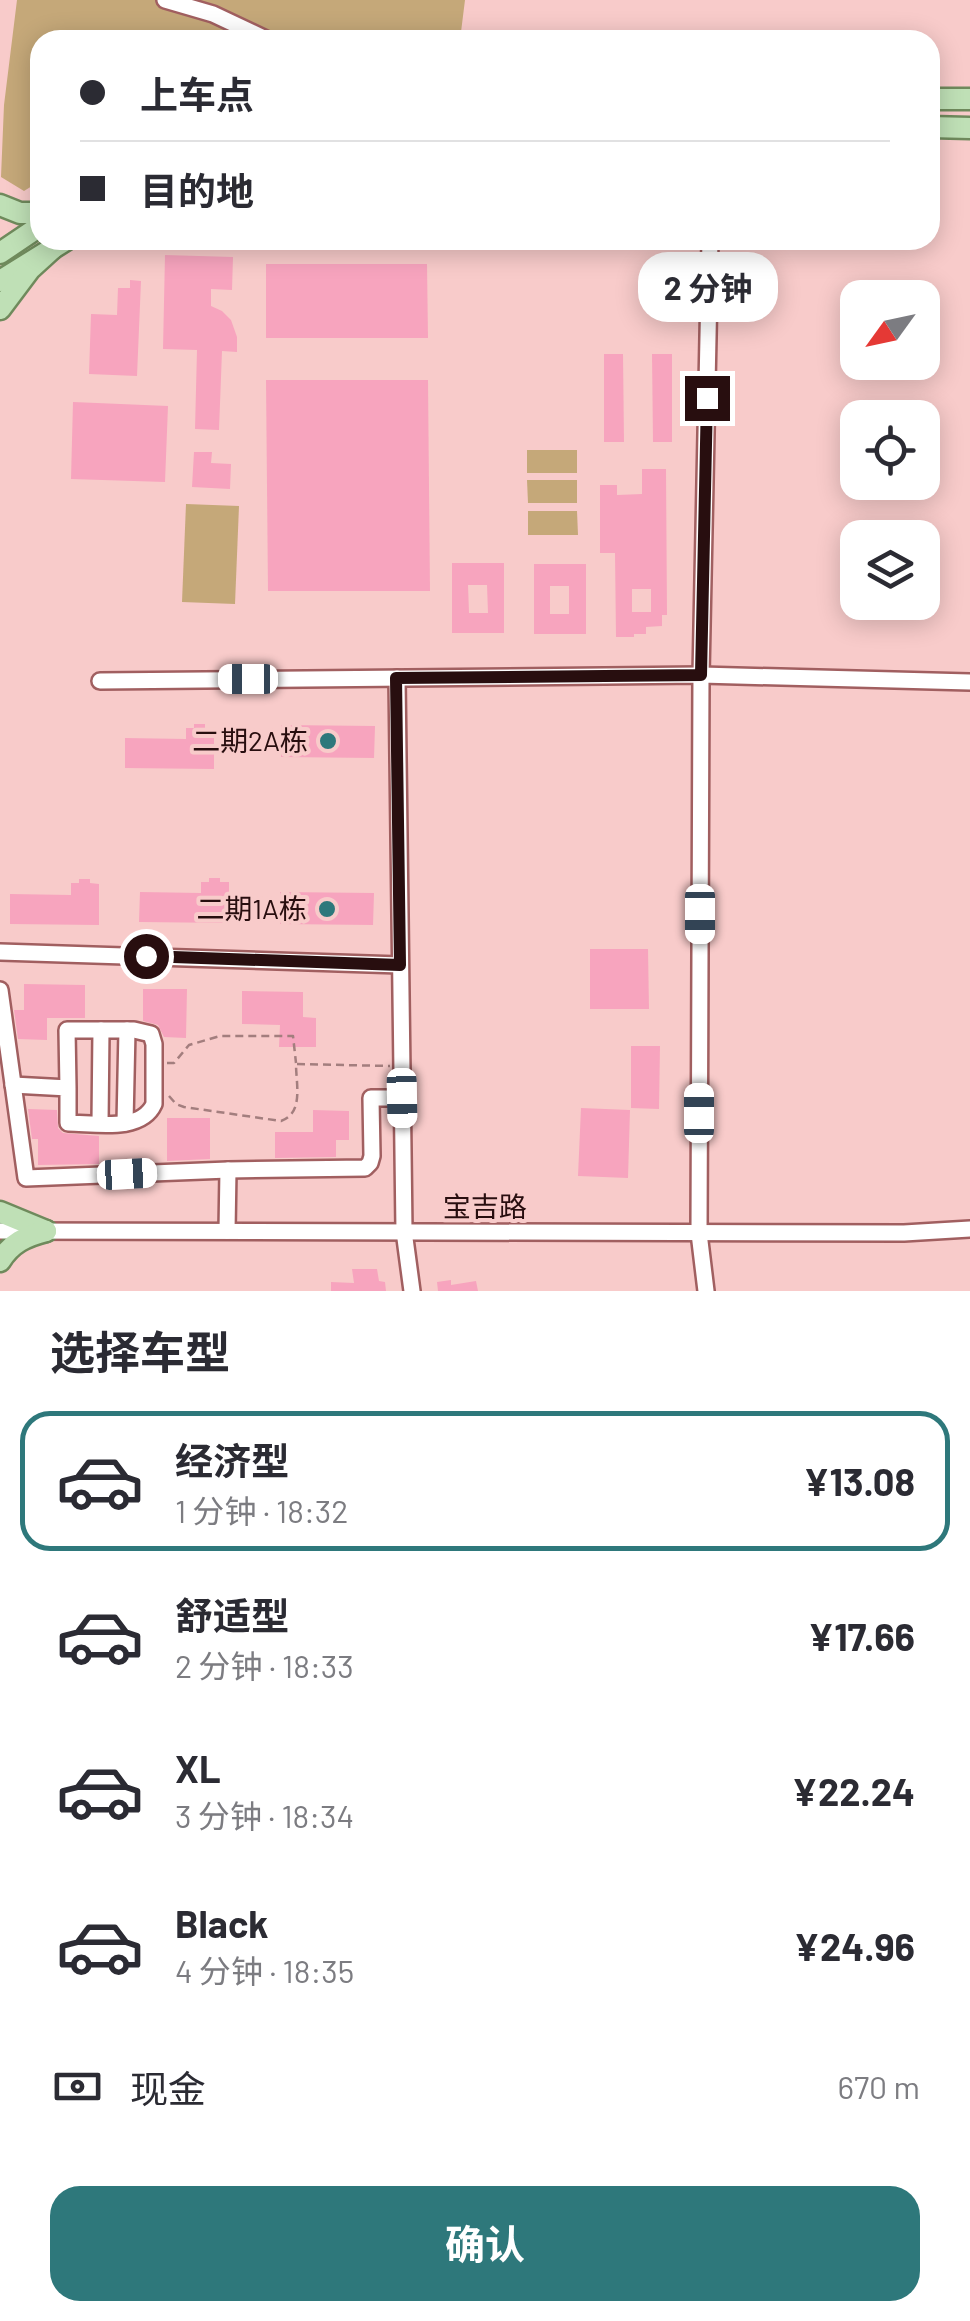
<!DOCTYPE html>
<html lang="zh">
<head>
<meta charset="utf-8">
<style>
  :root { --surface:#fff; --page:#f2f2f3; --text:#2b2b33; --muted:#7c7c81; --line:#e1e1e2; --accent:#2e787b }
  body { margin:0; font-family:Barlow,"Noto Sans SC",sans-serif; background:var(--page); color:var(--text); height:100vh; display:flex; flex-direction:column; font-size:38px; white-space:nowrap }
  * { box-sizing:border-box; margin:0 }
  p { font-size:32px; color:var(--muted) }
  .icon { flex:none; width:55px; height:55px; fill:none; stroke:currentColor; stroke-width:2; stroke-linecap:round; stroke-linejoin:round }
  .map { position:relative; height:1291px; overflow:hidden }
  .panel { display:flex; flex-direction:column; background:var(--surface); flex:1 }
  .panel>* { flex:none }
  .hud { position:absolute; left:30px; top:30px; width:910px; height:220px; border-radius:30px; box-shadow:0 5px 25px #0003; display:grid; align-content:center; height:220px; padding:0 50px; background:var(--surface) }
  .needle { width:65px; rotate:237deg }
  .tools { position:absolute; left:840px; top:280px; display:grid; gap:20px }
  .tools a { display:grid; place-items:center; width:100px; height:100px; border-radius:20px; background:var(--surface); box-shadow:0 5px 25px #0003; font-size:50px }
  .end { position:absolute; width:45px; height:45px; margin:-22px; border:12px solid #280e0f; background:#fff; box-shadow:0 0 0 5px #fff }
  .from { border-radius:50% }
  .bubble { position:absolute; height:70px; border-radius:30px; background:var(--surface); box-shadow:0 5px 25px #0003; font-size:32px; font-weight:700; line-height:70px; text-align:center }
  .car { position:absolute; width:30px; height:60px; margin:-30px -15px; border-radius:12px; box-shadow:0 0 8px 2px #0007; background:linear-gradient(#fff 24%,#345 0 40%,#fff 0 76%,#345 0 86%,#fff 0) }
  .hud b { display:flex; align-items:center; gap:35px; height:95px; font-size:38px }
  .hud b+b { border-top:2px solid var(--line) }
  .hud i { width:25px; height:25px; background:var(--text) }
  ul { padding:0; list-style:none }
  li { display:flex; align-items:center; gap:30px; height:140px; margin:0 20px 15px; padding:0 30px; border:5px solid transparent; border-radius:30px }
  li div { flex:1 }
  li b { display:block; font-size:38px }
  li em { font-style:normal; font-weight:700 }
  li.on { border-color:var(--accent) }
  li>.icon { width:90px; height:90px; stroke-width:1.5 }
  h2 { padding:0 50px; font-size:45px; line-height:120px }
  .pay { display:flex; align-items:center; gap:25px; height:110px; padding:0 50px; font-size:38px }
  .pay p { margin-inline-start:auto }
  .primary-button { display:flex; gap:20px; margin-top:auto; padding:20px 50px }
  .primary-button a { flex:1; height:115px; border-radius:30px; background:var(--accent); color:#fff; font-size:40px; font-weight:700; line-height:115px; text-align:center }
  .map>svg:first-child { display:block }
  .green { fill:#c5a879 }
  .building { fill:#f7a4be; fill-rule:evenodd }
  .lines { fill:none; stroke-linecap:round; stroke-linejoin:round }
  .minor-casing { stroke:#a15f60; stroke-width:20 }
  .major-casing { stroke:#6f8a5c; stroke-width:25 }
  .path { stroke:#a37e7e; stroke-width:2.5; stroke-dasharray:8 5; stroke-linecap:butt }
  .minor { stroke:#fff; stroke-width:15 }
  .major { stroke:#bfe0b6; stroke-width:20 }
  .route { stroke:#280e0f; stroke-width:12 }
  .poi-dot { fill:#2e787b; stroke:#f8cbca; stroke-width:4 }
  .labels { text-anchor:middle; stroke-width:8; stroke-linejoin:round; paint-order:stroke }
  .poi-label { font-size:28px; fill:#280e0f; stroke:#f8cbca; text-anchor:end }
  .street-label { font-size:28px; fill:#280e0f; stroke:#f8cbca }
</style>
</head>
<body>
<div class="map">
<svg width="970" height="1291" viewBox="0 0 970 1291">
  <rect width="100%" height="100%" fill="#f8cbca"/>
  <!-- green -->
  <g class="green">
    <polygon points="17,0 465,0 460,40 40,40 40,181 24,191 1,177 4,105"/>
    <rect x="527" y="450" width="50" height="23"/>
    <polygon points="527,480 577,480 577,503 528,503"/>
    <polygon points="186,504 239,506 235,604 182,602"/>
    <polygon points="528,511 577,511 578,535 528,535"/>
  </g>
  <!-- building -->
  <g class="building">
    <polygon points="165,255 233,257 232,290 211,289 211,306 222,311 231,320 237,337 237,352 222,351 219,430 195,429 197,350 163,349"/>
    <polygon points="266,264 427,264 428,338 266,338"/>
    <polygon points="130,280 141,281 137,376 89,374 91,314 117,315 118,288 130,288"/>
    <polygon points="604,354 623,354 624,442 604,442"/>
    <polygon points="652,354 672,354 672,442 653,442"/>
    <polygon points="266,380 428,380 430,591 268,591"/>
    <polygon points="73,402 168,406 165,482 71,479"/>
    <polygon points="194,452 212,452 211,463 231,464 230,489 192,487"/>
    <path d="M642 469H666L667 615H662V626L646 627V634H634V637H616L615 553H600V485H617V495L642 494ZM632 589H651V612H632Z"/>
    <path d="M452 563H504V633H452ZM468 585H487L488 613H469Z"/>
    <path d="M534 564H586V634H534ZM550 586H569V614H550Z"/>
    <polygon points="194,724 205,724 205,728 214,728 214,769 125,768 125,738 186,739 186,728 194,728"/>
    <polygon points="281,725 375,726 374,758 281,757"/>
    <polygon points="209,878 220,878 220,882 229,882 229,923 139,922 140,892 201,893 201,882 209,882"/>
    <polygon points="79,879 90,879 90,883 99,884 99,925 10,924 10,894 71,895 71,883 79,883"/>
    <polygon points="280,892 374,893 373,925 280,924"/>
    <polygon points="590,949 648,949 649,1009 590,1009"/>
    <polygon points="24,984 85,985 85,1018 47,1018 47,1040 18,1039 14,1010 24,1010"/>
    <polygon points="143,989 187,989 186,1038 164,1037 158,1025 143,1021"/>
    <polygon points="242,991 303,992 303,1017 316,1018 316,1047 279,1047 280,1025 242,1024"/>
    <polygon points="631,1046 660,1046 659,1109 631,1108"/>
    <polygon points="581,1108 630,1110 628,1178 578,1176"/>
    <polygon points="28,1109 57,1110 58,1128 63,1133 99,1136 99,1164 38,1165 38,1139 32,1139"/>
    <polygon points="313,1110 349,1111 349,1140 336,1140 336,1157 275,1158 275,1132 313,1132"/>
    <polygon points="167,1118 210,1118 210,1159 167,1161"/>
    <polygon points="352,1269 377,1269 379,1281 385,1282 386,1291 331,1291 331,1282 354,1283"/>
    <polygon points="451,1280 451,1285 476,1281 478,1291 438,1291 437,1282"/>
  </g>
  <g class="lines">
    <defs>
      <g id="minor">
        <polyline points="165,0 213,14 268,40"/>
        <polyline points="397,678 404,1231 412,1291"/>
        <polyline points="100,681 701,675 970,682"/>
        <polyline points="0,952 400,965"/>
        <polyline points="0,990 26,1178 228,1170 365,1168 370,1163 372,1156 371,1098 402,1098"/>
        <path d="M13 1085 68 1088V1123C94 1123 141 1133 154 1104V1044L151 1034 134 1030H67L68 1088"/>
        <polyline points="100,1123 101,1030"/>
        <polyline points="125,1123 127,1030"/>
        <polyline points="0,1231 904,1233 970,1229"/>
        <polyline points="227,1231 228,1170"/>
        <polyline points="706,1291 699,1233 701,675 710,240"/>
      </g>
      <g id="major">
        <polyline points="930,99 970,99"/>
        <polyline points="930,127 970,128"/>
        <polyline points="0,205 20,213 40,213"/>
        <polyline points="0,253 40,226"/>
        <polyline points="0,281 66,240"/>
        <polyline points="0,309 30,269 52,249"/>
        <polyline points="0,1212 46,1231"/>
        <path d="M0 1261C11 1243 26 1236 46 1231"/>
      </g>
    </defs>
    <!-- minor casing -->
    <use href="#minor" class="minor-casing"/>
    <!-- major casing -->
    <use href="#major" class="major-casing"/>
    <!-- path -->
    <g class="path">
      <polyline points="167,1063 174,1063 189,1045 220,1036 293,1036 296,1063"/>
      <path d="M169 1096 176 1104 184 1107 281 1121C304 1113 296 1084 296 1064L390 1066"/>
    </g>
    <!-- minor -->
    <use href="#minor" class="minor"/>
    <!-- major -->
    <use href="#major" class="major"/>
  </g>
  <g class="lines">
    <!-- route -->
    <polyline class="route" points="146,956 400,965 396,678 701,675 707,398"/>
  </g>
  <!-- markers -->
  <g class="poi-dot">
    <circle cx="328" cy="741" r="10"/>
    <circle cx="327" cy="909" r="10"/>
  </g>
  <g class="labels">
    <!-- poi labels -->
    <g class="poi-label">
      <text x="308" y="751">二期2A栋</text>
      <text x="307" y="919">二期1A栋</text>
    </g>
    <!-- street labels -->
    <g class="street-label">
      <text x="485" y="1217">宝吉路</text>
    </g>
  </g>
</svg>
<div class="tools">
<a><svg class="needle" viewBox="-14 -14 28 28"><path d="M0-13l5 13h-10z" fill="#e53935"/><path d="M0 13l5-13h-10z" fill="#7c7c81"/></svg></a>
<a><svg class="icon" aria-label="locate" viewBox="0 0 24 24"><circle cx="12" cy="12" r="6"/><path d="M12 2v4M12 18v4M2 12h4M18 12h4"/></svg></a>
<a><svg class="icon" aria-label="layers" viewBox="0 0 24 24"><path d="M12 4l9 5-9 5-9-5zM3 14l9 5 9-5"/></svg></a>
</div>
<i class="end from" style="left:146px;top:956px"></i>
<i class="end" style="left:707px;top:398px"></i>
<div class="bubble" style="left:638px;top:252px;width:140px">2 分钟</div>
<i class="car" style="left:248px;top:679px;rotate:270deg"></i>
<i class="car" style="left:700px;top:914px;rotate:180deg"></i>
<i class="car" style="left:402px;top:1098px;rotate:179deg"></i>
<i class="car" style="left:699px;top:1113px;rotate:0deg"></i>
<i class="car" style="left:127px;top:1174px;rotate:87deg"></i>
<div class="hud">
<b><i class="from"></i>上车点</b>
<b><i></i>目的地</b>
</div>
</div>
<section class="panel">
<h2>选择车型</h2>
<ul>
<li class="on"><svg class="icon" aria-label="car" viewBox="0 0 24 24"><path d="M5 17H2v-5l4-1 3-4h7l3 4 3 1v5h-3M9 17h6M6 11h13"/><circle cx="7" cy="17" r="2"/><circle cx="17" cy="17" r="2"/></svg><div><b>经济型</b><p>1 分钟 · 18:32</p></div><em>¥13.08</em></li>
<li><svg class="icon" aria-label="car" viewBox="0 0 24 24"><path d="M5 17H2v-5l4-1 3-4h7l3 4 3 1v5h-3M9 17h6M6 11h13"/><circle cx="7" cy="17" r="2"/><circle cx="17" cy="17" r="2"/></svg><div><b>舒适型</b><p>2 分钟 · 18:33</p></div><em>¥17.66</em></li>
<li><svg class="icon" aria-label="car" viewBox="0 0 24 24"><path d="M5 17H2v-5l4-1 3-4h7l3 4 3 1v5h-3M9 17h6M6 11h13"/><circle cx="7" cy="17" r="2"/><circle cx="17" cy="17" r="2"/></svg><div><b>XL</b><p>3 分钟 · 18:34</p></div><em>¥22.24</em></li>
<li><svg class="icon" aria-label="car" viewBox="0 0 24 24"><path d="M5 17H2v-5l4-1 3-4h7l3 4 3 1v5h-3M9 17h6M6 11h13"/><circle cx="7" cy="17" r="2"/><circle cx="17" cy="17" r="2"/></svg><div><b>Black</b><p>4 分钟 · 18:35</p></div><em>¥24.96</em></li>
</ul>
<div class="pay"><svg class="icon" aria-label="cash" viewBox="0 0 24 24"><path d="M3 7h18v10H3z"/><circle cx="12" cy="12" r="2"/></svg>现金<p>670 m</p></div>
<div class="primary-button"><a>确认</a></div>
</section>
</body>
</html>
